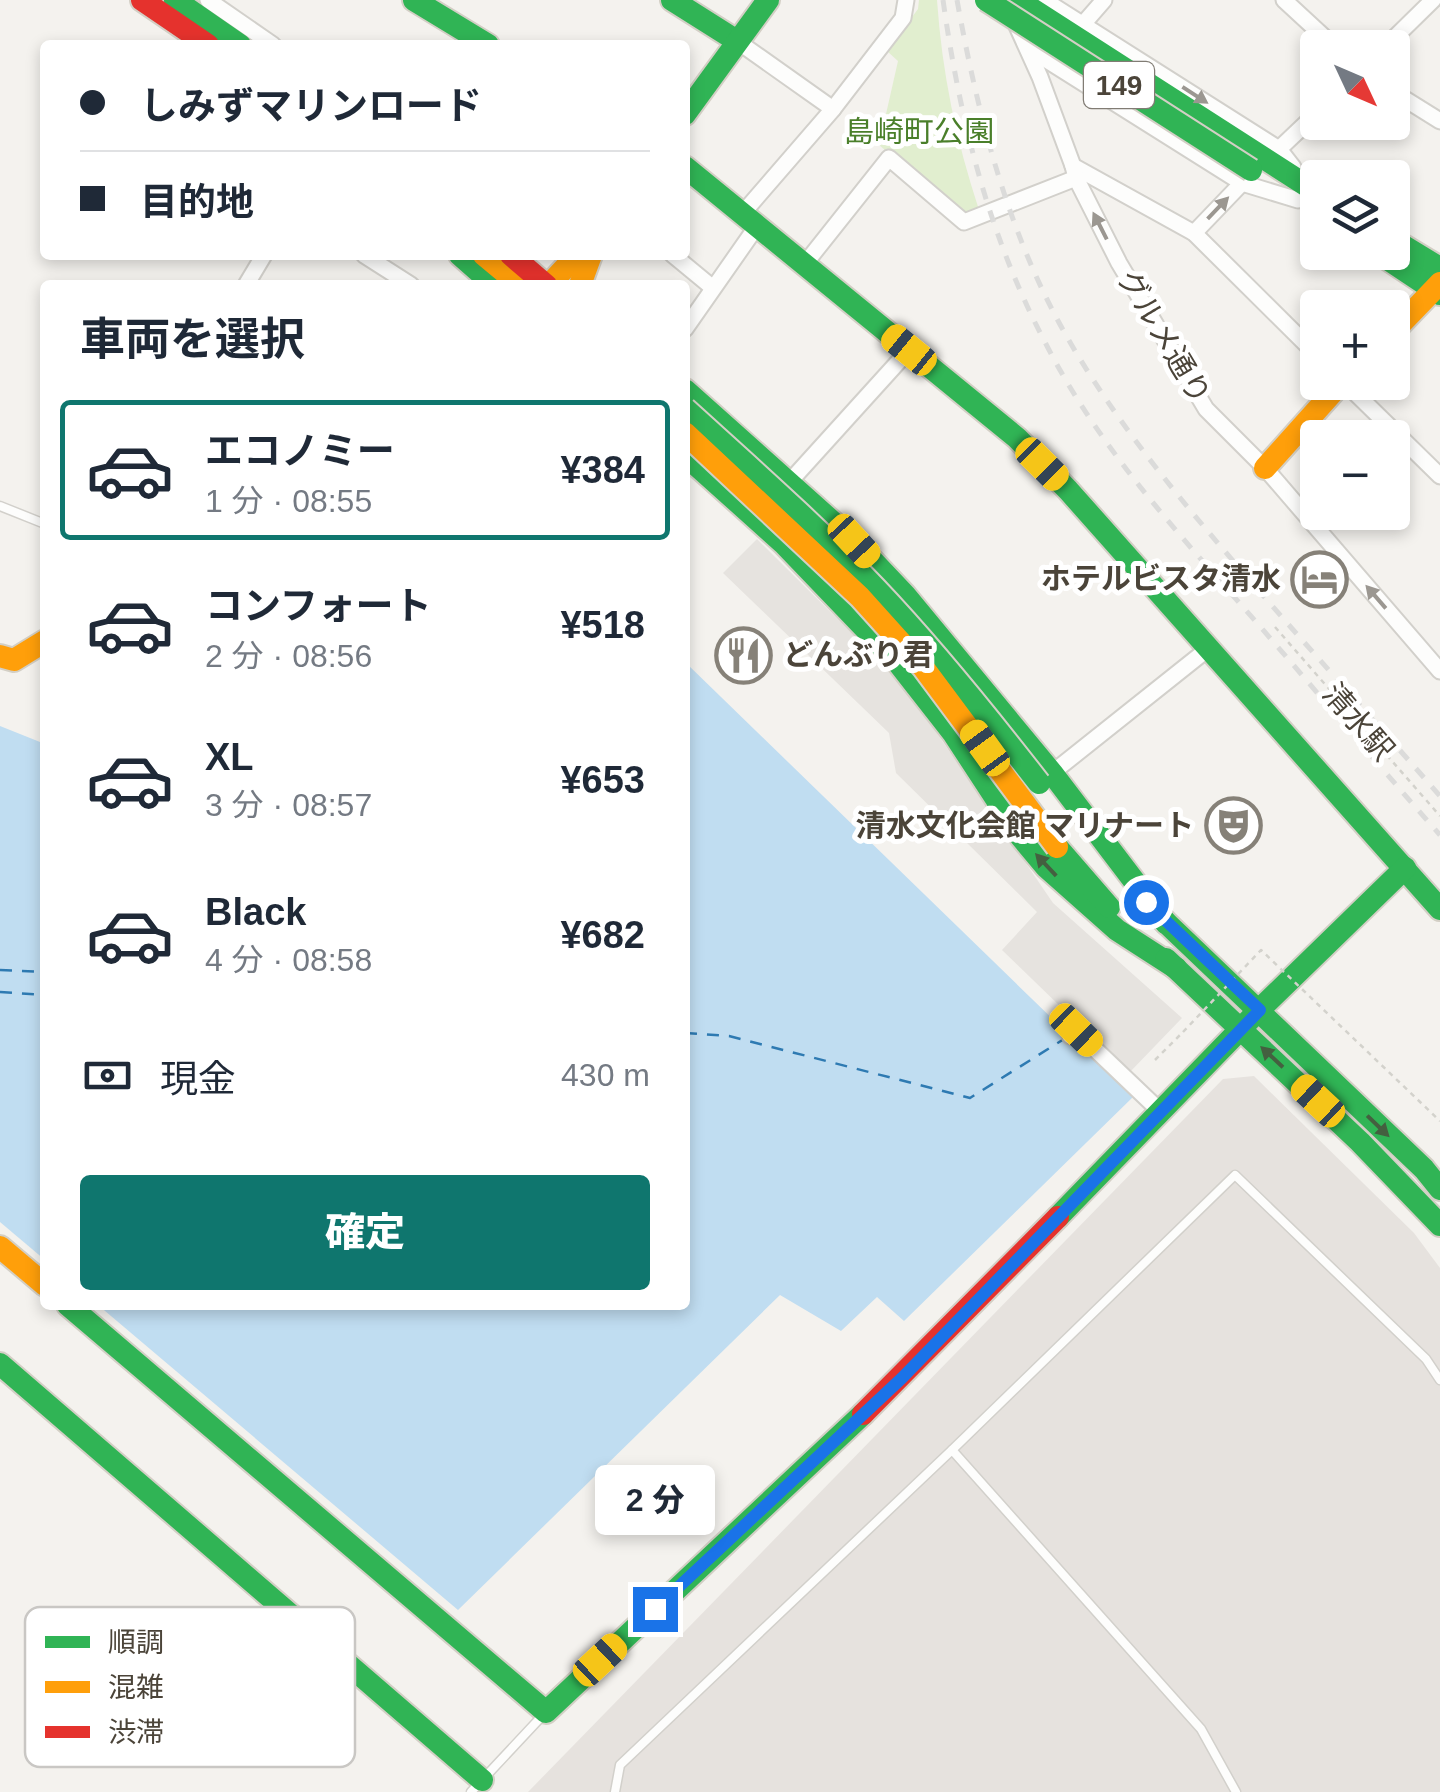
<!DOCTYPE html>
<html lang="ja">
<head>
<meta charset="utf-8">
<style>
  :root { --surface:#fff; --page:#f6f6f7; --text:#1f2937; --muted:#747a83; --line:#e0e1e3; --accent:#0f766e }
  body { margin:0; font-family:Arial,"Noto Sans JP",sans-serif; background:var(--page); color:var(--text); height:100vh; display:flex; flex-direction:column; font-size:38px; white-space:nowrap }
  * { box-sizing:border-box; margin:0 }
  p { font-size:32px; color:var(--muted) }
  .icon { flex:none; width:55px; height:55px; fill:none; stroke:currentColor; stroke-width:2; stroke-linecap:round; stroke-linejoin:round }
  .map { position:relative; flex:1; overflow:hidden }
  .side { position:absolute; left:40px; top:280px; width:650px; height:1030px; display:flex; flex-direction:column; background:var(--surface); border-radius:10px; box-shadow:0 5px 15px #0003 }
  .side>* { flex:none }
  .guide { position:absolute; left:40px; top:40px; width:650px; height:220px; border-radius:10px; box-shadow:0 5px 15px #0003; display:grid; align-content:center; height:220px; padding:0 40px; background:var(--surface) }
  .needle { width:65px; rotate:134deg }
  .controls { position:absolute; left:1300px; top:30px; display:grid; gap:20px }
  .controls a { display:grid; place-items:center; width:110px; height:110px; border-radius:10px; background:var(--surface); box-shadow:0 5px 15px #0003; font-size:50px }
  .end { position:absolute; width:45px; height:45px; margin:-22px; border:12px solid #1a73e8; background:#fff; box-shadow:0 0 0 5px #fff }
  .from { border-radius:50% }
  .bubble { position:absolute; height:70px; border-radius:10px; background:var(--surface); box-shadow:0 5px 15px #0003; font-size:32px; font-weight:800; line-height:70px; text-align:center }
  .car { position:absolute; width:30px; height:60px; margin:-30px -15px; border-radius:12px; box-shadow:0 0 8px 2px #0007; background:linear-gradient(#f5c518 24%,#345 0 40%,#f5c518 0 76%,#345 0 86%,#f5c518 0) }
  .guide b { display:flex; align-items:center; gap:35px; height:95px; font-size:38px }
  .guide b+b { border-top:2px solid var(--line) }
  .guide i { width:25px; height:25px; background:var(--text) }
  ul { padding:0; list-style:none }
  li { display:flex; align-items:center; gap:30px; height:140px; margin:0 20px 15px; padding:0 20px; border:5px solid transparent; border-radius:10px }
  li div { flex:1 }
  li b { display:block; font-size:38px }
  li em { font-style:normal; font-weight:800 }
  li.on { border-color:var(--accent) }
  li>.icon { width:90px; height:90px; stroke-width:1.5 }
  h2 { padding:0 40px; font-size:45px; line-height:120px }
  .pay { display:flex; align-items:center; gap:25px; height:110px; padding:0 40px; font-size:38px }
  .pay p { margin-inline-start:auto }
  .cta { display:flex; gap:20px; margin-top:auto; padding:20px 40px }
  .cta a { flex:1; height:115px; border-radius:10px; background:var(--accent); color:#fff; font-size:40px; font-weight:800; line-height:115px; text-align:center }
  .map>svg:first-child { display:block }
  .industrial { fill:#e6e2de }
  .green { fill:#e1eecf }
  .parking { fill:#e6e3df }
  .water { fill:#c0ddf1 }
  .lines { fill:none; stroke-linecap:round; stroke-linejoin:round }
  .ferry { stroke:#2e7ab2; stroke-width:2.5; stroke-dasharray:12 10; stroke-linecap:butt }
  .lane-casing { stroke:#d2d0cb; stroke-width:11 }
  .street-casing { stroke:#d2d0cb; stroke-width:19 }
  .fast-casing { stroke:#d3cfc5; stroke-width:26 }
  .slow-casing { stroke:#d3cfc5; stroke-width:26 }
  .jam-casing { stroke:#d3cfc5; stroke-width:26 }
  .path { stroke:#d3d2cc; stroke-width:2.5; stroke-dasharray:5 5; stroke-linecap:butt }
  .lane { stroke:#fdfdfc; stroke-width:8 }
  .street { stroke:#fdfdfc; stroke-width:15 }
  .fast { stroke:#30b455; stroke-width:22 }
  .slow { stroke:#ff9f0a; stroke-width:22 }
  .jam { stroke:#e5322d; stroke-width:22 }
  .rail { stroke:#dbdbda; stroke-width:5; stroke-dasharray:12 12; stroke-linecap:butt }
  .fast-bridge-casing { stroke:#d3cfc5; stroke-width:26; stroke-linecap:butt }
  .slow-bridge-casing { stroke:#d3cfc5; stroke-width:26; stroke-linecap:butt }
  .path-bridge { stroke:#d3d2cc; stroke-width:2.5; stroke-dasharray:5 5; stroke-linecap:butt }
  .fast-bridge { stroke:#30b455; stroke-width:22 }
  .slow-bridge { stroke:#ff9f0a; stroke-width:22 }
  .oneway { fill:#9b9791 }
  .oneway2 { fill:#446040 }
  .route { stroke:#1a73e8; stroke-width:12 }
  .labels { text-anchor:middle; stroke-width:10; stroke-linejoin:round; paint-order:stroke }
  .shield { fill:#fff; stroke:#817c74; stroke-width:2.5 }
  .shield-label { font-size:28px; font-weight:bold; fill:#4b4439 }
  .park-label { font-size:30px; fill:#4a7f2a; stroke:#fff }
  .street-label { font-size:30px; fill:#4b4439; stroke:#fff }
  .poi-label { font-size:30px; font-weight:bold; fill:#4b4439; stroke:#fff; text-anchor:end }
  .key { fill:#fff; stroke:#c9c7c4; stroke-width:2.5 }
  .key-label { font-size:28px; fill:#4b4439 }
</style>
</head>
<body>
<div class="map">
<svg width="1440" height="1792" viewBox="0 0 1440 1792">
  <rect width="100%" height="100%" fill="#f4f2ee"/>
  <!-- industrial -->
  <polygon class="industrial" points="1254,1076 1414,1233 1440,1268 1440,1792 528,1792 1223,1079"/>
  <!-- green -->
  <path class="green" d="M919 0H937C942 73 956 140 979 210L966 217 879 145 898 61 887 51 918 9Z"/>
  <!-- parking -->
  <polygon class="parking" points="757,539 904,685 1053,903 1182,1018 1129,1073 1002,950 1037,912 896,773 889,733 723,573"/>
  <!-- water -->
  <g class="water">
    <polygon points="685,662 1133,1097 904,1321 877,1297 841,1331 780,1295 458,1610 98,1305 685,1305"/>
    <polygon points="0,726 45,744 45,1260 0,1222"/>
  </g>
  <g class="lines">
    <!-- ferry -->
    <g class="ferry">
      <polyline points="0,970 45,972"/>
      <polyline points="0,992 45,995"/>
      <polyline points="685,1033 729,1036 970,1098 1064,1039"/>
    </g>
    <defs>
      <g id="lane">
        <polyline points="0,506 45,524"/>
        <polyline points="952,1450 1201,1729 1236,1792"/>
        <polyline points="471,1792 543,1715"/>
        <polyline points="615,1792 620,1765 952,1450 1235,1175 1426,1359 1440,1380"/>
      </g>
      <g id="street">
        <polyline points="208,0 273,45"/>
        <polyline points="1044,0 1279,149 1293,167"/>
        <polyline points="1284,0 1336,48"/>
        <polyline points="1084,23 1104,0"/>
        <polyline points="1016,24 1040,77 1073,166 1194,233 1318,356"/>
        <polyline points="737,41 833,109 743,213"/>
        <polyline points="1384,48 1433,0"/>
        <polyline points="1029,49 1242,183 1298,200"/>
        <polyline points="1392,91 1440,121"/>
        <polyline points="833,109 903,18 906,0"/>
        <polyline points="1279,149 1318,112"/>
        <polyline points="1073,166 1076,178 1119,263 1206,409 1265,468 1440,671"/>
        <polyline points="1194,233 1242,183"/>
        <polyline points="364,255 411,285"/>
        <polyline points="673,255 713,288"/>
        <polyline points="804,265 889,158 964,222 1076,178"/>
        <polyline points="246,285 264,255"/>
        <polyline points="685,329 757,226"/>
        <polyline points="1344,382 1440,476"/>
        <polyline points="784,488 909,350"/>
        <polyline points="1052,773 1209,648"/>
        <polyline points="1070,1036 1075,1030 1161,1112"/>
      </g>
      <g id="fast">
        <polyline points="175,0 240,45"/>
        <polyline points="414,0 488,45"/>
        <polyline points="672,0 737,41"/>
        <polyline points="1018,0 1318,193"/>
        <polyline points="685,114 768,0"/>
        <polyline points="685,167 1017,438 1068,490 1440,909"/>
        <polyline points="1392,239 1440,268"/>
        <polyline points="1377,252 1440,294"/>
        <polyline points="460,255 494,285"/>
        <polyline points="685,390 854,541 905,595 1052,773 1166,923"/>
        <polyline points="685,455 783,543 899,664 953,733 1021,837 1046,867 1117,930 1176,968"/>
        <polyline points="1057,847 1109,907"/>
        <polyline points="1155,912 1424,1169 1440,1189"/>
        <polyline points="1166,959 1360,1142 1440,1225"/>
        <polyline points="1058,1217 1259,1010 1405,868"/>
        <polyline points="68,1305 546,1712 863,1414"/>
        <polyline points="0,1364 482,1780"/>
      </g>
      <g id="slow">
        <polyline points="484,255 520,285"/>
        <polyline points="549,285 577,255"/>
        <polyline points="580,285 591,255"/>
        <polyline points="1392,333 1440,283"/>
        <polyline points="1265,468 1342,382"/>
        <polyline points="0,656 14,660 45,641"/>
        <polyline points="0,1247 45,1285"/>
      </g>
      <g id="jam">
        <polyline points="142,0 208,45"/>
        <polyline points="511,255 546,285"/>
        <polyline points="863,1414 1058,1217"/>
      </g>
    </defs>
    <!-- lane casing -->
    <use href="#lane" class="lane-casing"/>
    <!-- street casing -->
    <use href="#street" class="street-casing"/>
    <!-- fast casing -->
    <use href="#fast" class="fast-casing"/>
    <!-- slow casing -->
    <use href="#slow" class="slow-casing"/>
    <!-- jam casing -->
    <use href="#jam" class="jam-casing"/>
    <!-- path -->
    <g class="path">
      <polyline points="1275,627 1440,816"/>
      <polyline points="1155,1060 1183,1032"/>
    </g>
    <!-- lane -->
    <use href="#lane" class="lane"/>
    <!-- street -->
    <use href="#street" class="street"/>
    <!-- fast -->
    <use href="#fast" class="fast"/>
    <!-- slow -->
    <use href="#slow" class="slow"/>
    <!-- jam -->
    <use href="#jam" class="jam"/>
    <!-- rail -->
    <g class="rail">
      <path d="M943 0C960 121 989 237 1047 346 1101 451 1180 535 1257 623 1318 693 1378 765 1440 835"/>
      <path d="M957 0C978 116 1008 234 1067 337 1114 419 1173 491 1234 562 1302 641 1372 718 1440 796"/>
    </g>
    <defs>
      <g id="fast-bridge">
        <polyline points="986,0 1251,170"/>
        <path d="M685 409C750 468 815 525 876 589 934 650 987 716 1039 783"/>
      </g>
      <polyline id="slow-bridge" points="685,433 860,597 923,667 1057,847"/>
    </defs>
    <!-- fast-bridge casing -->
    <use href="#fast-bridge" class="fast-bridge-casing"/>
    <!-- slow-bridge casing -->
    <use href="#slow-bridge" class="slow-bridge-casing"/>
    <!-- path-bridge -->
    <polyline class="path-bridge" points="1183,1032 1261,950 1440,1121"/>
    <!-- fast-bridge -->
    <use href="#fast-bridge" class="fast-bridge"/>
    <!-- slow-bridge -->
    <use href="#slow-bridge" class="slow-bridge"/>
  </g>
  <!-- one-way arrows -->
  <defs><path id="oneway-solid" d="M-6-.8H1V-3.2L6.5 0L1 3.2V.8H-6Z" transform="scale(2.5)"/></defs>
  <g class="oneway">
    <use href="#oneway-solid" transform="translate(1195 95) rotate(33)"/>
    <use href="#oneway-solid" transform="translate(1218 208) rotate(-46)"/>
    <use href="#oneway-solid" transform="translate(1100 226) rotate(-117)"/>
    <use href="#oneway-solid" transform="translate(1376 597) rotate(-131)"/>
  </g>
  <g class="oneway2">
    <use href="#oneway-solid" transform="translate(1046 865) rotate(-133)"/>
    <use href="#oneway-solid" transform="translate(1272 1057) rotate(-137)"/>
    <use href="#oneway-solid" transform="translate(1378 1126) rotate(44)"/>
  </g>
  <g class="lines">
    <!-- route -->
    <polyline class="route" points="655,1609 902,1378 1260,1010 1146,902"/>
  </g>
  <!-- icons -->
  <defs>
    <symbol id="hotel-ring" viewBox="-11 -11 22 22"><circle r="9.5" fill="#fff" stroke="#868178" stroke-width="1.5"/><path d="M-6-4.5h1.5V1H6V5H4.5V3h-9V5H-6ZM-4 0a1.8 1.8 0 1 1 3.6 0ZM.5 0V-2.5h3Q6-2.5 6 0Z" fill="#868178"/></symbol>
    <symbol id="restaurant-ring" viewBox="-11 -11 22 22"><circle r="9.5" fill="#fff" stroke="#868178" stroke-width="1.5"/><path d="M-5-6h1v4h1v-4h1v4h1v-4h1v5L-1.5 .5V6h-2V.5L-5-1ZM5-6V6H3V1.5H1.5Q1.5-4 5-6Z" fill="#868178"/></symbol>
    <symbol id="theatre-ring" viewBox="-11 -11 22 22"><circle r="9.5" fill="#fff" stroke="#868178" stroke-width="1.5"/><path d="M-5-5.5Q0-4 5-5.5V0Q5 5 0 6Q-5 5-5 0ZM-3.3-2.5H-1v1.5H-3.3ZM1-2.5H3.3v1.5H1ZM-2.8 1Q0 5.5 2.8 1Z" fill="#868178"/></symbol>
  </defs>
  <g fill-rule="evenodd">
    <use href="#hotel-ring" x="1288" y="548" width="63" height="63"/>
    <use href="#restaurant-ring" x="712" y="624" width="63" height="63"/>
    <use href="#theatre-ring" x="1202" y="794" width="63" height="63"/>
  </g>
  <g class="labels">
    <!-- shield labels -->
    <rect class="shield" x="1084" y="62" width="70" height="46" rx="8"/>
    <g class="shield-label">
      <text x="1119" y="95">149</text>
    </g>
    <!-- park labels -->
    <g class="park-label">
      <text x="919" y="142">島崎町公園</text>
    </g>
    <!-- street labels -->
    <g class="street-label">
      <text transform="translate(1164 337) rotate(59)" y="10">グルメ通り</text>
      <text transform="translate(1358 722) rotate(49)" y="10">清水駅</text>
    </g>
    <!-- poi labels -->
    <g class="poi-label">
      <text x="1281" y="589">ホテルビスタ清水</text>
      <text x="783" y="665" text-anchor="start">どんぶり君</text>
      <text x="1194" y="836">清水文化会館 マリナート</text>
    </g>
  </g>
  <!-- legend -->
  <rect x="25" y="1607" width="330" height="160" rx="15" class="key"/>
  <rect x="45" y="1636" width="45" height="12" fill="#30b455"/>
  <rect x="45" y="1681" width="45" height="12" fill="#ff9f0a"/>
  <rect x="45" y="1726" width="45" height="12" fill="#e5322d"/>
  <g class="key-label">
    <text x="108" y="1652">順調</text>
    <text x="108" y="1697">混雑</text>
    <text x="108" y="1742">渋滞</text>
  </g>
</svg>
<div class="controls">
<a><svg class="needle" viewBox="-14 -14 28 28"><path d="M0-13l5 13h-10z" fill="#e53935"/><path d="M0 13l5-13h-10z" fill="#747a83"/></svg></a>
<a><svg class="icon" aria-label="layers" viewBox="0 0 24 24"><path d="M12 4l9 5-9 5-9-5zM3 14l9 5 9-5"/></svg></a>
<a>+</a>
<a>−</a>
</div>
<i class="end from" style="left:1146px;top:902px"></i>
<i class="end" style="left:655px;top:1609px"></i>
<div class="bubble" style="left:595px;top:1465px;width:120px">2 分</div>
<i class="car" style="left:909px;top:350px;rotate:309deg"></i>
<i class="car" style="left:1042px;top:464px;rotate:135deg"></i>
<i class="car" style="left:854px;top:541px;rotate:137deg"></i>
<i class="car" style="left:985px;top:748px;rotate:324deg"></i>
<i class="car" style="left:1076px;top:1030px;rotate:134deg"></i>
<i class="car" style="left:1318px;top:1101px;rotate:313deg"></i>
<i class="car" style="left:600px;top:1660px;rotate:47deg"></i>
<div class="guide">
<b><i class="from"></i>しみずマリンロード</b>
<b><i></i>目的地</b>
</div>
<section class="side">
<h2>車両を選択</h2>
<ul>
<li class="on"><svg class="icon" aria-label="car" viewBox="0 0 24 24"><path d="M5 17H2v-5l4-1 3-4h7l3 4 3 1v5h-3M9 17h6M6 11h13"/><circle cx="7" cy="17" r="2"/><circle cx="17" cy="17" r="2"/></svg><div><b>エコノミー</b><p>1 分 · 08:55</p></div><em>¥384</em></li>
<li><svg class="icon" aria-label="car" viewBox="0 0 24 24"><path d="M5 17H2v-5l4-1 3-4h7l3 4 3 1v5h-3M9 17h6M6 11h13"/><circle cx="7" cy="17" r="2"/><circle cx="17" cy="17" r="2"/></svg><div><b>コンフォート</b><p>2 分 · 08:56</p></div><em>¥518</em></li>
<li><svg class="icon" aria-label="car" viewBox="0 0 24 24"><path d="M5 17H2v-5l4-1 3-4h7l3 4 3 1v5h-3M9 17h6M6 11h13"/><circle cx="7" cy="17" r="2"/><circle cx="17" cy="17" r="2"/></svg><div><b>XL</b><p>3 分 · 08:57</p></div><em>¥653</em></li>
<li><svg class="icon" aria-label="car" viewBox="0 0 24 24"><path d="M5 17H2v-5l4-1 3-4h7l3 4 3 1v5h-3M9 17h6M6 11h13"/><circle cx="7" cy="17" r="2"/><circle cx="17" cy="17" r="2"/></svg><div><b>Black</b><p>4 分 · 08:58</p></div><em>¥682</em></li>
</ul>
<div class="pay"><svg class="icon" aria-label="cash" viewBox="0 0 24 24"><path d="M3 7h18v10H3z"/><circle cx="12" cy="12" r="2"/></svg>現金<p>430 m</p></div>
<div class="cta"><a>確定</a></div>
</section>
</div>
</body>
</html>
